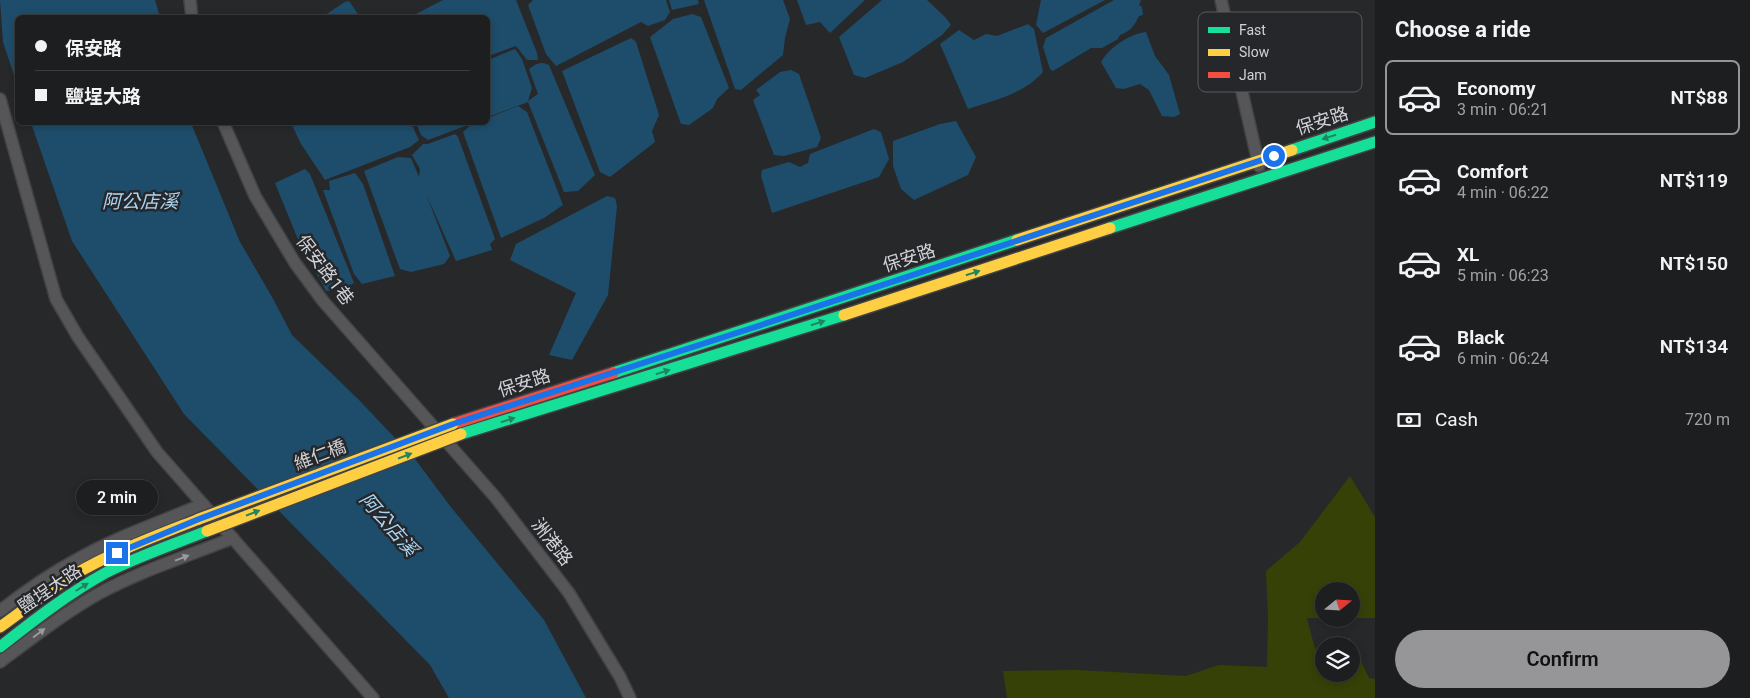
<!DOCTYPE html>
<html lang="en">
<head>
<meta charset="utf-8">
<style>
  :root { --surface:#1d1e20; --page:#252729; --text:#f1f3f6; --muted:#a0a2a5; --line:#3b3c3e; --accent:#969699 }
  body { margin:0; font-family:Roboto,"Noto Sans TC",sans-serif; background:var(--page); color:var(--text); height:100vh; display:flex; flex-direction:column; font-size:19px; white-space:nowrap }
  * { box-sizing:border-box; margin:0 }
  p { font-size:16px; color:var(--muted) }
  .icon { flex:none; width:28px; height:28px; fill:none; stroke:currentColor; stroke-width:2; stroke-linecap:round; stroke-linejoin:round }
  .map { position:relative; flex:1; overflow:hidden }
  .details { display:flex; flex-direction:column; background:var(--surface); width:375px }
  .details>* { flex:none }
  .banner { position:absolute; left:15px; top:15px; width:475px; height:110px; border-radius:8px; box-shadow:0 2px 8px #0003,0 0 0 1px var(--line); display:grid; align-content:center; height:110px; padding:0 20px; background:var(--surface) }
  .needle { width:32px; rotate:72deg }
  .fabs { position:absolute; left:1315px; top:582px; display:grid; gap:10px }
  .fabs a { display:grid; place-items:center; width:45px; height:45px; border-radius:50%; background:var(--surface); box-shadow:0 2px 8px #0003,0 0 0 1px var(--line); font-size:25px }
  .end { position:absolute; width:22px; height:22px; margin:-11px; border:6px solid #1a73e8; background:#fff; box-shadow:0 0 0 2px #fff }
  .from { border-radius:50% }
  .bubble { position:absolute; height:35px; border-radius:18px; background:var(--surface); box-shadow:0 2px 8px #0003,0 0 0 1px var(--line); font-size:16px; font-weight:600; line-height:35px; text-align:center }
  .banner b { display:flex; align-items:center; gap:18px; height:48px; font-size:19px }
  .banner b+b { border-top:1px solid var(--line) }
  .banner i { width:12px; height:12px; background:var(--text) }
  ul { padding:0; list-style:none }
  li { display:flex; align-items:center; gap:15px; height:75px; margin:0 10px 8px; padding:0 10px; border:2px solid transparent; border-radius:8px }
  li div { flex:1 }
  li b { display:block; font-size:19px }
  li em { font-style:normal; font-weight:600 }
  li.selected { border-color:var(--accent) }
  li>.icon { width:45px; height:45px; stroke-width:1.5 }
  h2 { padding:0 20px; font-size:22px; line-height:60px }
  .pay { display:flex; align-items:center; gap:12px; height:55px; padding:0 20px; font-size:19px }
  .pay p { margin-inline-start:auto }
  .button { display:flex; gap:10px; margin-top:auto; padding:10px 20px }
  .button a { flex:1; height:58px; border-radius:30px; background:var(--accent); color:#111; font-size:20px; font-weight:600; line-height:58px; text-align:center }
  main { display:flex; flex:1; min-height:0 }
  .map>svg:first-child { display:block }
  .green { fill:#364107; fill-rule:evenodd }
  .water { fill:#1e4d6b }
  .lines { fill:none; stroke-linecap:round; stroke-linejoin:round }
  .street-casing { stroke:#434345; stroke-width:14 }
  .fast-casing { stroke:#434345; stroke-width:14 }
  .slow-casing { stroke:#434345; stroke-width:14 }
  .jam-casing { stroke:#434345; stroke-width:14 }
  .street { stroke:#565658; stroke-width:11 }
  .fast { stroke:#16e098; stroke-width:11 }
  .slow { stroke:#ffcf43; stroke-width:11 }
  .jam { stroke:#f24e42; stroke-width:11 }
  .slow-bridge-casing { stroke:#434345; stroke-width:14; stroke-linecap:butt }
  .slow-bridge { stroke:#ffcf43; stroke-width:11 }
  .oneway { fill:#1e8462 }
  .oneway2 { fill:#9a9a9d }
  .route { stroke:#1a73e8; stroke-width:6 }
  .labels { text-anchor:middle; stroke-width:5; stroke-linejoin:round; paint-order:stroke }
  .street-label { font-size:18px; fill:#d1d2d5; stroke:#26272b }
  .water-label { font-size:19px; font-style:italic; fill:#a9d5f3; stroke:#26272b }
  .key { fill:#26272b; stroke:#595a5e; stroke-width:1 }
  .key-label { font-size:14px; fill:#d1d2d5 }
</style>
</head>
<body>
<main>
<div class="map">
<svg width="1375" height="698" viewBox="0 0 1375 698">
  <rect width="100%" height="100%" fill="#27282a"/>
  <!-- green -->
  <path class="green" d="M1350 476 1375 517V618H1351V591H1324V618H1307L1315 649 1350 638 1369 678 1375 679V698H1007L1003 671 1078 670 1186 676 1219 665 1267 667 1268 617 1266 571 1300 542ZM1324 646H1351V674H1324Z"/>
  <!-- water -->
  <g class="water">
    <polygon points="0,0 155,0 160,17 18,18 17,84 3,42"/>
    <polygon points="443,0 516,0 537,53 538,60 527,60 516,46 488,56 488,18 410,17"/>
    <polygon points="533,0 666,0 670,12 665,20 648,26 641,22 556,66 546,54 528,5"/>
    <polygon points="669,0 698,0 699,4 672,10"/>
    <polygon points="704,0 783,0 790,19 785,38 783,55 741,90 735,89"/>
    <polygon points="797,0 865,0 830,33 820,22 806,25"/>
    <polygon points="882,0 927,0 946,18 951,25 942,35 903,62 865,78 854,75 839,37"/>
    <polygon points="1041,0 1105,0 1043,33 1036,25"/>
    <path d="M1114 0H1141L1139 5 1142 7 1143 15 1139 16C1134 26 1131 31 1120 35L1118 39 1102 48H1091L1053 71 1050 69 1043 47 1046 38Z"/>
    <polygon points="349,1 360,17 322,17 345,2"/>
    <polygon points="692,14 701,17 729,88 717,99 713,108 689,125 681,124 650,37 673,19"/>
    <path d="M1028 24 1034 29 1043 72C1024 94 994 100 968 109L940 44 959 30 974 40 986 34 997 36Z"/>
    <path d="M1146 32 1155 56 1169 75 1180 114 1174 117 1162 116 1149 90 1140 84 1124 89 1116 88 1101 62C1110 47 1129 34 1146 32Z"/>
    <polygon points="631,38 636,42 659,115 652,131 655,142 610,177 600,172 562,71"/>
    <path d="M515 49 522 59 532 88 528 101 538 94 529 69C537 63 541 61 549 65L595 175 578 191 564 192 528 102 488 117V60Z"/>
    <polygon points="791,70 799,74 821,138 817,147 784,156 774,155 753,100 760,95 756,90 780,72"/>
    <path d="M518 106 527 112 563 205 544 218 501 238 463 132C471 124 476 122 488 122V118Z"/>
    <polygon points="956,121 976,157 968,175 914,200 901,189 893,166 893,141 940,124"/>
    <polygon points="31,123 191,123 240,242 272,297 292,335 359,400 415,459 450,506 544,620 586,698 449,698 430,665 184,414 72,241"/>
    <polygon points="291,123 411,123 419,140 410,147 325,180 301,144"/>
    <polygon points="416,123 473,123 428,140 421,135"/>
    <polygon points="874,129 881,132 889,159 879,177 772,213 761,176 762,170 789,162 800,167 808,163 810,154"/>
    <polygon points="455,134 458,137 495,239 490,244 492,250 456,261 426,194 450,256 444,264 411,272 400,269 364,171 398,157 411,158 419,177 420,169 412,155 423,144 428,144"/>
    <polygon points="305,169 310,174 354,283 341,290 326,291 297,237 275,183"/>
    <polygon points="355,173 363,184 395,276 362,284 354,274 323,190 330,190 329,181"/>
    <polygon points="607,196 615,198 617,206 608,295 572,360 549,355 576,293 510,260 516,244"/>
  </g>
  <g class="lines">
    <defs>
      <g id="street">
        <polyline points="190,0 192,18"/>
        <polyline points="1221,0 1259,166"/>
        <polyline points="0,99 56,299 78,337 157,452 373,698"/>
        <polyline points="223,122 255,196 295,263 323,301 496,498 569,593 620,677 630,698"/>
        <path d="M0 611C24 592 50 574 76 560 116 537 161 522 203 504"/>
        <path d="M0 662C32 638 63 614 98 594 140 571 188 556 233 538"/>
      </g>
      <g id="fast">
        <polyline points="1292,150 1375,122"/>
        <polyline points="1110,228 1375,142"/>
        <polyline points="613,373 1017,240"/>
        <polyline points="461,434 844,315"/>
        <path d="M0 647C34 620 69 593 107 572 139 556 174 544 207 531"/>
      </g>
      <g id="slow">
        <polyline points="1017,240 1292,150"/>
        <polyline points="844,315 1110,228"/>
        <path d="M0 627C24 610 47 591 72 576 112 552 156 536 199 519"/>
      </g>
      <polyline id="jam" points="453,424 613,373"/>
    </defs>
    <!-- street casing -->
    <use href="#street" class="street-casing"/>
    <!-- fast casing -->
    <use href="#fast" class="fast-casing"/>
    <!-- slow casing -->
    <use href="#slow" class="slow-casing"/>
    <!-- jam casing -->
    <use href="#jam" class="jam-casing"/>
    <!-- street -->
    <use href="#street" class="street"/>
    <!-- fast -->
    <use href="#fast" class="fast"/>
    <!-- slow -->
    <use href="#slow" class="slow"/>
    <!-- jam -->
    <use href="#jam" class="jam"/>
    <defs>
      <g id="slow-bridge">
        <polyline points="199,519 453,424"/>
        <polyline points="207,531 461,434"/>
      </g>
    </defs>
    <!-- slow-bridge casing -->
    <use href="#slow-bridge" class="slow-bridge-casing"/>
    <!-- slow-bridge -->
    <use href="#slow-bridge" class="slow-bridge"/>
  </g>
  <!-- one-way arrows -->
  <defs><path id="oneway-solid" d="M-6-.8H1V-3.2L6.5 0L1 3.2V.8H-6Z" transform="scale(1.25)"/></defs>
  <g class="oneway">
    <use href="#oneway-solid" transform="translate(1329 137) rotate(162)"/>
    <use href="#oneway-solid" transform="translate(973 273) rotate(-18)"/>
    <use href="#oneway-solid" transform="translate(818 323) rotate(-18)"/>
    <use href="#oneway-solid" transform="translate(663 372) rotate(-17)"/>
    <use href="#oneway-solid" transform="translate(508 420) rotate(-17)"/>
    <use href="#oneway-solid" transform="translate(405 456) rotate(-21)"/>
    <use href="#oneway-solid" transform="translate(253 513) rotate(-21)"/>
    <use href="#oneway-solid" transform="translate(82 587) rotate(-32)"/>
  </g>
  <g class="oneway2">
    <use href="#oneway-solid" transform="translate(182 558) rotate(-21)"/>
    <use href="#oneway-solid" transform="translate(39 633) rotate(-37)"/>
  </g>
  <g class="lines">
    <!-- route -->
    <polyline class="route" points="117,553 199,519 453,424 752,328 1274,156"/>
  </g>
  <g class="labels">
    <!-- street labels -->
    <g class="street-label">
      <text transform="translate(1322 121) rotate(-18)" y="6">保安路</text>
      <text transform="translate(909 258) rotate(-18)" y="6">保安路</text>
      <text transform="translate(325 270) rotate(53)" y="6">保安路1巷</text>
      <text transform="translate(524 383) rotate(-18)" y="6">保安路</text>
      <text transform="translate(320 455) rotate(-21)" y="6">維仁橋</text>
      <text transform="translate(552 542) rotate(52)" y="6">洲港路</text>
      <text transform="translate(50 589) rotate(-34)" y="6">鹽埕大路</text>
    </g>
    <!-- water labels -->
    <g class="water-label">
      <text x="140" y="208">阿公店溪</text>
      <text transform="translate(389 524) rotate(49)" y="7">阿公店溪</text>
    </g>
  </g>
  <!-- legend -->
  <rect x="1198" y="12" width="164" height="80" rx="8" class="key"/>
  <rect x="1208" y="27" width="22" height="6" fill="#16e098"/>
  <rect x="1208" y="49" width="22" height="7" fill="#ffcf43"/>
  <rect x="1208" y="72" width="22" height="6" fill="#f24e42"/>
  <g class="key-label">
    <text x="1239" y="35">Fast</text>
    <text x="1239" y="57">Slow</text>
    <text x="1239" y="80">Jam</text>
  </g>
</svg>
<div class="fabs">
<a><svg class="needle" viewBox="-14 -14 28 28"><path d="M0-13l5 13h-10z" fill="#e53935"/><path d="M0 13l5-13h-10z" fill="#a0a2a5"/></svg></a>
<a><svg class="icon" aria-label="layers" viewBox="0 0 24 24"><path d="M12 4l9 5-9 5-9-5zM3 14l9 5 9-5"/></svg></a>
</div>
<i class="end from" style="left:1274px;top:156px"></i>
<i class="end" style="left:117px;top:553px"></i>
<div class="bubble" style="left:76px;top:480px;width:82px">2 min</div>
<div class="banner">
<b><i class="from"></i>保安路</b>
<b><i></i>鹽埕大路</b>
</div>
</div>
<section class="details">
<h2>Choose a ride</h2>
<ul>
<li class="selected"><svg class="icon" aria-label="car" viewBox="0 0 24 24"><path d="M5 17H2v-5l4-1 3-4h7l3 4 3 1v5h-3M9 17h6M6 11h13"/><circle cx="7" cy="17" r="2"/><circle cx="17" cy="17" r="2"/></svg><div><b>Economy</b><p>3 min · 06:21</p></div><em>NT$88</em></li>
<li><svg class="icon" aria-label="car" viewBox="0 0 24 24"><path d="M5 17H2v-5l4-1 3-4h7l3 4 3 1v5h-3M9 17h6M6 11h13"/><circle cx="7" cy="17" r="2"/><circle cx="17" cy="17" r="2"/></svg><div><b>Comfort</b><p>4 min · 06:22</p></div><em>NT$119</em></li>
<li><svg class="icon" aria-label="car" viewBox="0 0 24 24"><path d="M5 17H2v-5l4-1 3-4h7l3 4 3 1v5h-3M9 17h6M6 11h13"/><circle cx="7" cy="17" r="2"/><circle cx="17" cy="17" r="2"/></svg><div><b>XL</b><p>5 min · 06:23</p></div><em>NT$150</em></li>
<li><svg class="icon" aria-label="car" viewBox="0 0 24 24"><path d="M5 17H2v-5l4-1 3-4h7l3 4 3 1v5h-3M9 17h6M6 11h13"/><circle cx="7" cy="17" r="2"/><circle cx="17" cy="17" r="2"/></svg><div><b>Black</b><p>6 min · 06:24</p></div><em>NT$134</em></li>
</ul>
<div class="pay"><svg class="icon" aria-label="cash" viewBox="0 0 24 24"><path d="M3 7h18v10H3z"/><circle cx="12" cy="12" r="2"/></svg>Cash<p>720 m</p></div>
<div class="button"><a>Confirm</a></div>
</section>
</main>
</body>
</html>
